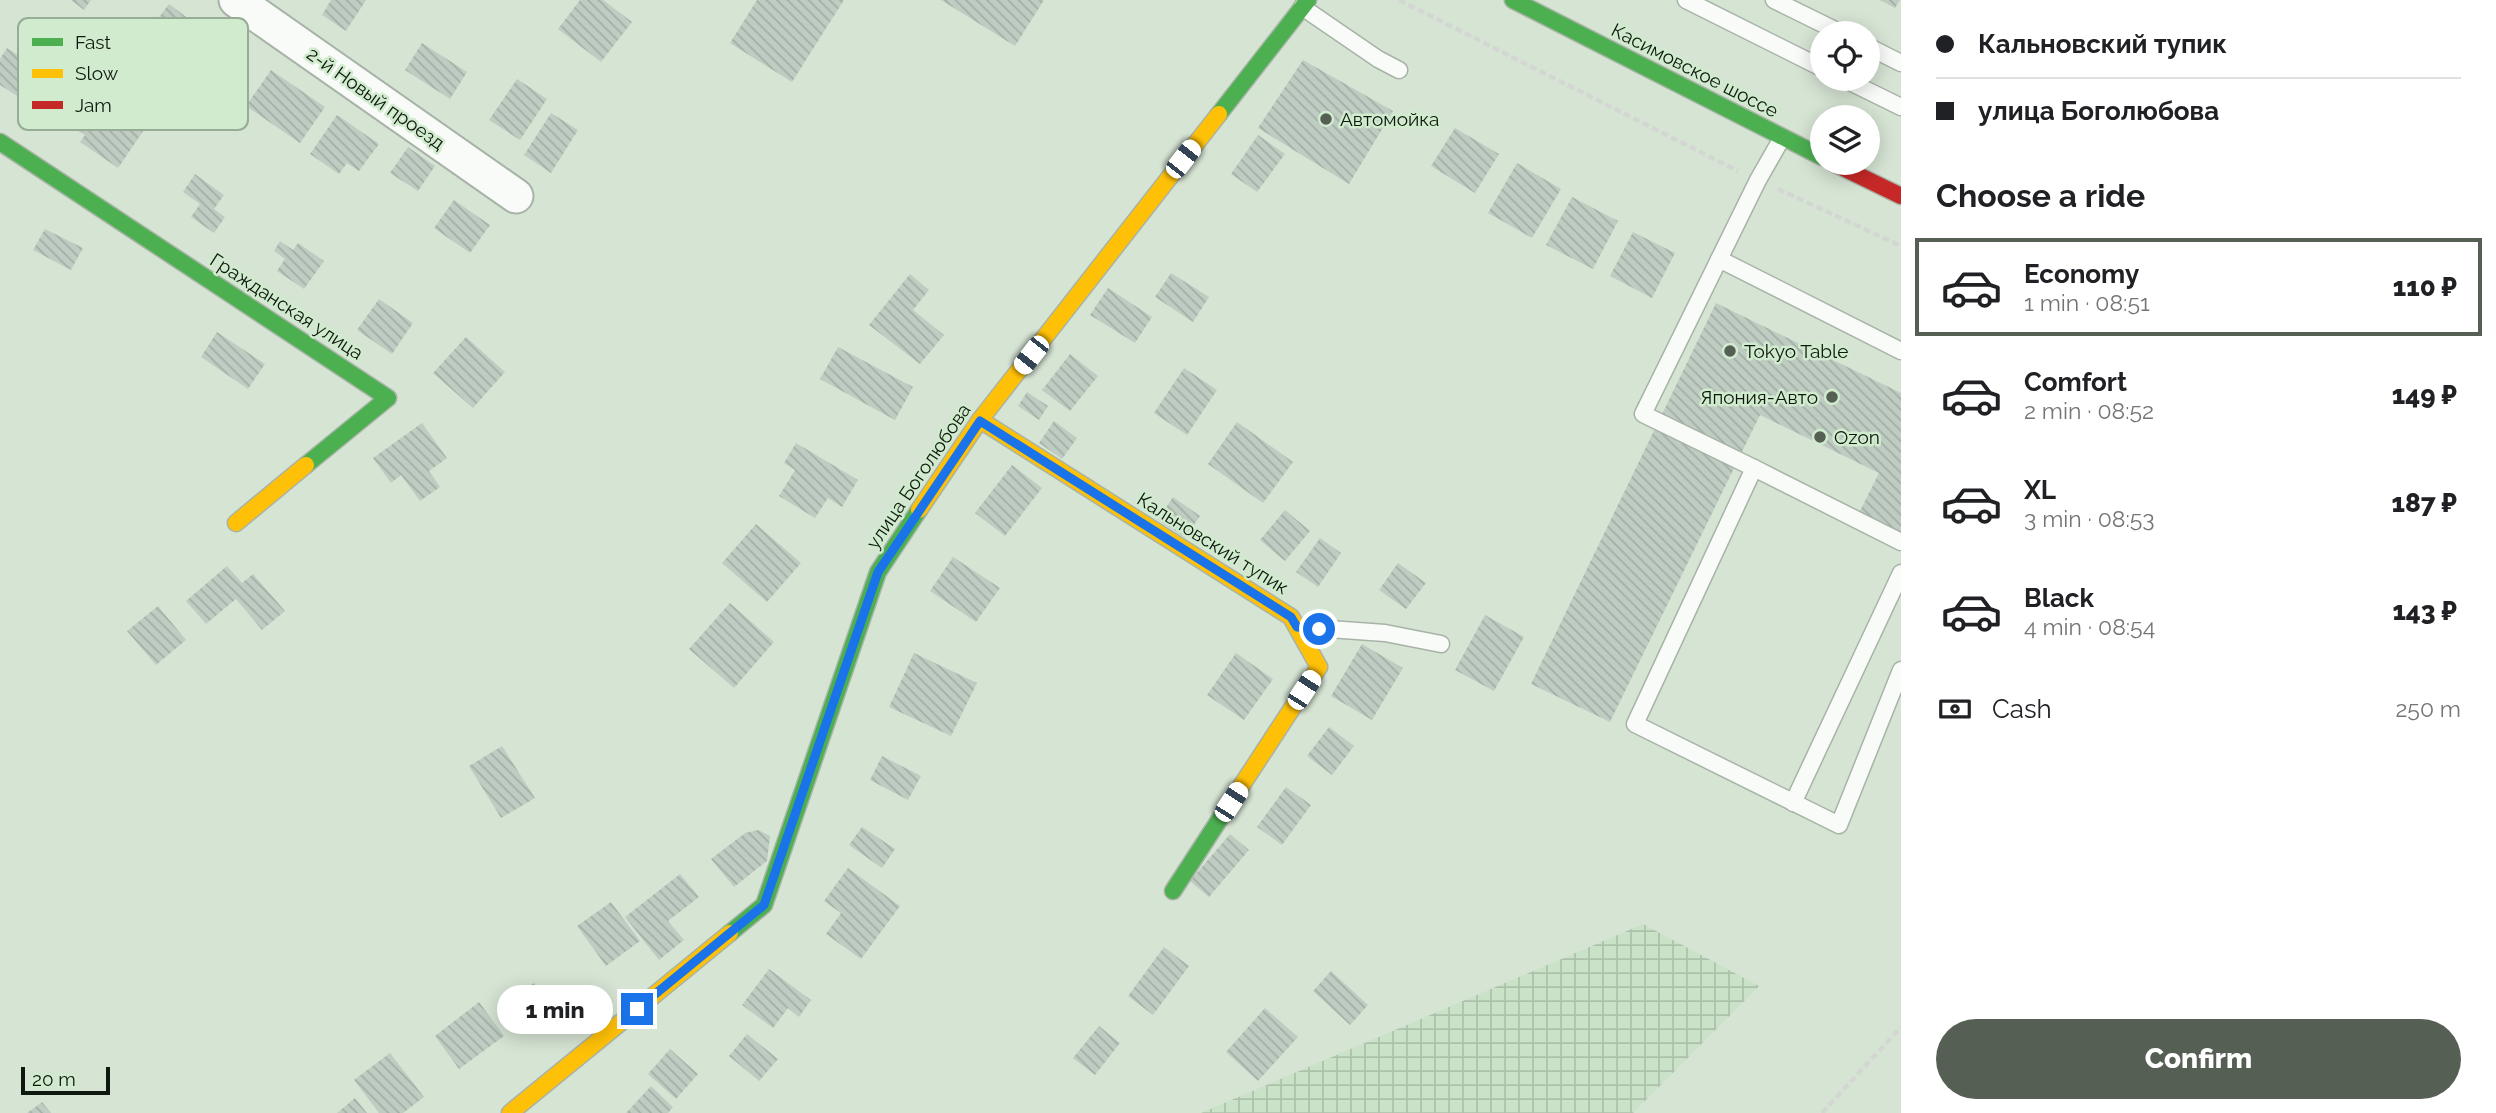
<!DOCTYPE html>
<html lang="en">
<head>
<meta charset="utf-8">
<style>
  :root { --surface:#fff; --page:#f6f6f6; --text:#202124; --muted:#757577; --line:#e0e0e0; --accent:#555f53 }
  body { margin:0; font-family:Raleway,sans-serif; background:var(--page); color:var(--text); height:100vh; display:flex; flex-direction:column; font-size:26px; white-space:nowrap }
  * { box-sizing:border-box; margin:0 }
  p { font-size:23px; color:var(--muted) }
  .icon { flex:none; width:38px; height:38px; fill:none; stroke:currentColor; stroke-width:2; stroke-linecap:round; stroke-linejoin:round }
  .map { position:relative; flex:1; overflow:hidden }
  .details { display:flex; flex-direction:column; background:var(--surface); width:595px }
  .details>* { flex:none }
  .top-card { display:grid; align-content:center; height:154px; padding:0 35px; background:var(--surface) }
  .controls { position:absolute; left:1810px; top:21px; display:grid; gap:14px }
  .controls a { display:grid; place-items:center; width:70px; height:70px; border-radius:50%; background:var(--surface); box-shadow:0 4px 18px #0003; font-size:35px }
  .scale { position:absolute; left:21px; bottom:18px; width:89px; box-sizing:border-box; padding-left:7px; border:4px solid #0f180e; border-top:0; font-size:19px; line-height:24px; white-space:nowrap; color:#0f180e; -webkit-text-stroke:5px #d0ebcd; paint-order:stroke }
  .end { position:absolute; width:32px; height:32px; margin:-16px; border:9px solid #1a73e8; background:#fff; box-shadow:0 0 0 4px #fff }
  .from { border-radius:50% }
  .bubble { position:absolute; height:49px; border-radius:24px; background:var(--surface); box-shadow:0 4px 18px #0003; font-size:23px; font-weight:800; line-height:49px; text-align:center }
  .car { position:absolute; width:21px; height:42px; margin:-21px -10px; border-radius:9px; box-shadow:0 0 5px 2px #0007; background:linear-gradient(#fff 24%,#345 0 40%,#fff 0 76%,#345 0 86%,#fff 0) }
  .top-card b { display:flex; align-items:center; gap:24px; height:66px; font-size:26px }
  .top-card b+b { border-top:2px solid var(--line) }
  .top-card i { width:18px; height:18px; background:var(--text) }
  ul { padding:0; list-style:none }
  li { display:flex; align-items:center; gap:21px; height:98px; margin:0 14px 10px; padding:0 21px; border:4px solid transparent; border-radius:0px }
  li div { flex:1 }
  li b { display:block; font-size:26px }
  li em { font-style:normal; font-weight:800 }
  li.selected { border-color:var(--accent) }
  li>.icon { width:63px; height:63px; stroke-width:1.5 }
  h2 { padding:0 35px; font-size:32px; line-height:84px }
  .pay { display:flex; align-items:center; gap:18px; height:77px; padding:0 35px; font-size:26px }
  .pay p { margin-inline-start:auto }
  .cta { display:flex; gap:14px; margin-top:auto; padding:14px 35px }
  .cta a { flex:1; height:80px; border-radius:42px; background:var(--accent); color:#fff; font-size:28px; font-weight:800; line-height:80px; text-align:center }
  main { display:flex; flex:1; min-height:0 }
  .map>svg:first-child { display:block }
  .industrial { fill:url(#industrial-grid) }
  .building { fill:url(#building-back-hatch) }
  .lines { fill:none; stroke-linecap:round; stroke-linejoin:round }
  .lane-casing { stroke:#a8b3a7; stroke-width:19 }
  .street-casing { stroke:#a8b3a7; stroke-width:37 }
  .fast-casing { stroke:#a8b3a7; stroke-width:19 }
  .slow-casing { stroke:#a8b3a7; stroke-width:19 }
  .jam-casing { stroke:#a8b3a7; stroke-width:19 }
  .path { stroke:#d3d7d2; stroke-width:4.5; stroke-dasharray:7 3.5; stroke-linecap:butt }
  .lane { stroke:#f9fbf9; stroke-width:16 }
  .street { stroke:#f9fbf9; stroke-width:33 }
  .fast { stroke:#4caf50; stroke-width:16 }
  .slow { stroke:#ffc107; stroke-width:16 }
  .jam { stroke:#c62828; stroke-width:16 }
  .route { stroke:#1a73e8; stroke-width:9 }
  .poi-dot { fill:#555f53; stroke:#d0ebcd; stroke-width:2.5 }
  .labels { text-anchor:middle; stroke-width:5; stroke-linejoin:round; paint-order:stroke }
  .street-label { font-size:19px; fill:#0f180e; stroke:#d0ebcd }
  .poi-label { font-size:19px; fill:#0f180e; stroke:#d0ebcd; text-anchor:start }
  .key { fill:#d0ebcd; stroke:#96ac94; stroke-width:2 }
  .key-label { font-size:19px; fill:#0f180e }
</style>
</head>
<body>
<main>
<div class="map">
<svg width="1901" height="1113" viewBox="0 0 1901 1113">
  <defs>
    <pattern id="industrial-grid" width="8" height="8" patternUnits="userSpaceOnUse" patternTransform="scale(1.75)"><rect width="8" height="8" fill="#cae2c7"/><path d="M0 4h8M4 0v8" fill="none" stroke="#acc1aa"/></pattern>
    <pattern id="building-back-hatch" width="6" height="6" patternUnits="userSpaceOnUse" patternTransform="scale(1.75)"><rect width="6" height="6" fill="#bfccc2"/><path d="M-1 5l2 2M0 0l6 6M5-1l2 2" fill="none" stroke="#a3aea6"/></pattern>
  </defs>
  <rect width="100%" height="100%" fill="#d6e4d4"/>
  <!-- industrial -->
  <polygon class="industrial" points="1643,924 1759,986 1633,1113 1201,1113"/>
  <!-- building -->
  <g class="building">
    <polygon points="71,0 91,0 84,10"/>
    <polygon points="331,0 366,0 346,31 322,15"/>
    <polygon points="580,0 603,0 632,22 601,62 558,29"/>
    <polygon points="757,0 844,0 792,82 730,43"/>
    <polygon points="941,0 1044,0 1015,46"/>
    <polygon points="1880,0 1900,0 1895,8"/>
    <polygon points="169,4 210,35 188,64 147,33"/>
    <polygon points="422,43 467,72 450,99 405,70"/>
    <polygon points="7,48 52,78 33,106 0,85 0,59"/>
    <polygon points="1303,60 1393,111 1349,184 1258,128"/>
    <polygon points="271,70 325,107 300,143 246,106"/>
    <polygon points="517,79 547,99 520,140 489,120"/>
    <polygon points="106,100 146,127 118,168 80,142 85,135 69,125 85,101 99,110"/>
    <polygon points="551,113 578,130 551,173 524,155"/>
    <polygon points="337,115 379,144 359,171 347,163 339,174 310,154"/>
    <polygon points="1455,128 1499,154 1475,193 1431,166"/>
    <polygon points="1258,135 1285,154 1257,192 1231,174"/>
    <polygon points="408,147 435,166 418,191 390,173"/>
    <polygon points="1517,163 1561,189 1532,238 1488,213"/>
    <polygon points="195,174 224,195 214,209 225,217 214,233 191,217 200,204 183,192"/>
    <polygon points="1572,197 1618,221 1593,269 1546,245"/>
    <polygon points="454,200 490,225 470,253 434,228"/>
    <polygon points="45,229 83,248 71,270 33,250"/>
    <polygon points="1633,232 1675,253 1652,298 1610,276"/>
    <polygon points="280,241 293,250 298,243 324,261 304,289 277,271 285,259 274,251"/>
    <polygon points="1171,273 1209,297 1193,322 1155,297"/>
    <polygon points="910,274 929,290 913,310 944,335 920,364 869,325"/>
    <polygon points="1108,288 1152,317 1135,343 1090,315"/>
    <polygon points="379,299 413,323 392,354 357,330"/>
    <polygon points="1716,303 1901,393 1901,533 1859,513 1879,473 1760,415 1610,722 1531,684"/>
    <polygon points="217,332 265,364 248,389 201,357"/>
    <polygon points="466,337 505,372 473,408 433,373"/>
    <polygon points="838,347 913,387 895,420 820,379"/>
    <polygon points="1070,354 1098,376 1070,411 1042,390"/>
    <polygon points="1184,368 1217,390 1187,435 1154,413"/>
    <polygon points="1027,392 1048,406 1039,420 1018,406"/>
    <polygon points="1054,421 1077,438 1062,459 1039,443"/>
    <polygon points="1237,422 1293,462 1263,503 1208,464"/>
    <polygon points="422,423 447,458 429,471 440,487 420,501 401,475 391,483 373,458"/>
    <polygon points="796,443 858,480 842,507 828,498 815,518 779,496 795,470 784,463"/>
    <polygon points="1012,465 1042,488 1005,536 975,513"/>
    <polygon points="1173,497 1200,516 1185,538 1158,520"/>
    <polygon points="1285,510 1310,531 1285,561 1260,540"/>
    <polygon points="756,524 801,563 767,602 722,563"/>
    <polygon points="1320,538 1341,553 1318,587 1296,572"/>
    <polygon points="953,557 1000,588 976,622 930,591"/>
    <polygon points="1398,563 1426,583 1406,609 1379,590"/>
    <polygon points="227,566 242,583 253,574 285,611 262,630 236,599 206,624 186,601"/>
    <polygon points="730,603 774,642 734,688 689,649"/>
    <polygon points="158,606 186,640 156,665 127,631"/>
    <polygon points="1485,615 1524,637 1494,691 1455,670"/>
    <polygon points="1362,644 1403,668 1372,720 1331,696"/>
    <polygon points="914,653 977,683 951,736 889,707"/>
    <polygon points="1236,653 1273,679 1244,720 1207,695"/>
    <polygon points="1329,727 1354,746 1332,775 1307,756"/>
    <polygon points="502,746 535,798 501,818 469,766"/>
    <polygon points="882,756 921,776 908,800 870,780"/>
    <polygon points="1286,787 1311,805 1282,845 1257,827"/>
    <polygon points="862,827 895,849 882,868 849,845"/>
    <polygon points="758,830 770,836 767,861 734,887 711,859 745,833"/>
    <polygon points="1230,834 1249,850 1209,897 1190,881"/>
    <polygon points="848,868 900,906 861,959 826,934 841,913 824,901"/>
    <polygon points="680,874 699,897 668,921 684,940 659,960 625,917"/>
    <polygon points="611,902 640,941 606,966 577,926"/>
    <polygon points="1164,947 1189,966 1153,1015 1128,996"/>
    <polygon points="769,969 811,1000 799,1017 788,1008 773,1028 742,1005"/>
    <polygon points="1331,971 1368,1005 1350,1025 1313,991"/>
    <polygon points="534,983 551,1008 518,1032 500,1007"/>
    <polygon points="479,1002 504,1036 459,1069 435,1036"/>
    <polygon points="1265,1008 1298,1037 1258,1081 1226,1052"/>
    <polygon points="1099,1026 1120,1043 1095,1075 1073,1058"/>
    <polygon points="747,1034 778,1059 759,1081 729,1056"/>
    <polygon points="670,1049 698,1074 676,1099 648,1074"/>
    <polygon points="390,1053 424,1097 403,1113 379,1113 354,1080"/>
    <polygon points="651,1086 673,1107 668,1113 626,1113"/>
    <polygon points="355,1098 367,1113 337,1113"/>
    <polygon points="42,1102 51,1113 27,1113"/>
  </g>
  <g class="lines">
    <defs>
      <g id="lane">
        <polyline points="1686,0 1822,68"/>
        <polyline points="1774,0 1841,33"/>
        <polyline points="1302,7 1378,59 1399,70"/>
        <polyline points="1867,46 1901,63"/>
        <polyline points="1844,79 1901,107"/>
        <polyline points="1719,259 1901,351"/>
        <polyline points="1754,468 1643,414 1758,180 1782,138"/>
        <polyline points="1901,542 1754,468 1635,724 1839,825 1901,670"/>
        <polyline points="1301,627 1385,633 1441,644"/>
        <polyline points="1793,803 1901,573"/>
      </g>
      <polyline id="street" points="236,0 516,196"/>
      <g id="fast">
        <polyline points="1513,0 1822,157"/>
        <polyline points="1219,114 1308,0"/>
        <polyline points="0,142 388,398 306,465"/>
        <polyline points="1173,891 1238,791"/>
        <polyline points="730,933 764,905 878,572 919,510"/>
      </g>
      <g id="slow">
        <polyline points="980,420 1291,617 1319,667 1238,791"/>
        <polyline points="919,510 980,420 1219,114"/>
        <polyline points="236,523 306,465"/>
        <polyline points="510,1113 730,933"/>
      </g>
      <polyline id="jam" points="1833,163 1901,196"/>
    </defs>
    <!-- lane casing -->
    <use href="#lane" class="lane-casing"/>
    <!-- street casing -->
    <use href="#street" class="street-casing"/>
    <!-- fast casing -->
    <use href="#fast" class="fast-casing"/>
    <!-- slow casing -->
    <use href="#slow" class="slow-casing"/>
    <!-- jam casing -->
    <use href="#jam" class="jam-casing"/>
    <!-- path -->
    <g class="path">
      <polyline points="1399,0 1738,171"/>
      <polyline points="1778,189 1901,246"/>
      <polyline points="1822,1113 1901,1027"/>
    </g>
    <!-- lane -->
    <use href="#lane" class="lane"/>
    <!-- street -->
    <use href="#street" class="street"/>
    <!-- fast -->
    <use href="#fast" class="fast"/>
    <!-- slow -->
    <use href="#slow" class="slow"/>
    <!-- jam -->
    <use href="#jam" class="jam"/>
  </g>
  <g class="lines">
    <!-- route -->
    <polyline class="route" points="637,1009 764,905 878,572 980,421 1291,617 1297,627 1319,629"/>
  </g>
  <!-- markers -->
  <g class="poi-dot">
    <circle cx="1326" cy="119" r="7"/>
    <circle cx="1730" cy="351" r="7"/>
    <circle cx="1832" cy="397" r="7"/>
    <circle cx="1820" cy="437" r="7"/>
  </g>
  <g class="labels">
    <!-- street labels -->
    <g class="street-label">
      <text transform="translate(1695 70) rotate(27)" y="7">Касимовское шоссе</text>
      <text transform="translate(376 98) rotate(35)" y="7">2-й Новый проезд</text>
      <text transform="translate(287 306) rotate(33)" y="7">Гражданская улица</text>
      <text transform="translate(918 476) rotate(-56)" y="7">улица Боголюбова</text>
      <text transform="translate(1213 543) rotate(32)" y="7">Кальновский тупик</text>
    </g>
    <!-- poi labels -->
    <g class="poi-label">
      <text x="1340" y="126">Автомойка</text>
      <text x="1744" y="358">Tokyo Table</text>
      <text x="1818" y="404" text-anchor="end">Япония-Авто</text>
      <text x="1834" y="444">Ozon</text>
    </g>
  </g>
  <!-- legend -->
  <rect x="18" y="18" width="230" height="112" rx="10" class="key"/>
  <rect x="32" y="38" width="31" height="8" fill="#4caf50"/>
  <rect x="32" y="69" width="31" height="9" fill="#ffc107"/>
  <rect x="32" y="101" width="31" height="8" fill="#c62828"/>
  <g class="key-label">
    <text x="75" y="49">Fast</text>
    <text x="75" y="80">Slow</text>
    <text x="75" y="112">Jam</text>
  </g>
</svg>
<div class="controls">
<a><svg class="icon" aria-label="locate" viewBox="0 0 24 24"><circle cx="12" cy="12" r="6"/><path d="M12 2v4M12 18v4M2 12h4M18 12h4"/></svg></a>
<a><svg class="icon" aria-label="layers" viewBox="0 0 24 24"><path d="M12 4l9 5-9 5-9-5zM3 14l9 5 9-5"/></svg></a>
</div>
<div class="scale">20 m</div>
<i class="end from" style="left:1319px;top:629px"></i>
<i class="end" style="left:637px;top:1009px"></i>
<div class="bubble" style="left:497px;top:985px;width:116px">1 min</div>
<i class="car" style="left:1183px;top:159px;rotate:38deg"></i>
<i class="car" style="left:1031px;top:355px;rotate:218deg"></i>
<i class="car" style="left:1304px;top:690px;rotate:33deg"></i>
<i class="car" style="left:1231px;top:802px;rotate:33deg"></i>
</div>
<section class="details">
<div class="top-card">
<b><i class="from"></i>Кальновский тупик</b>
<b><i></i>улица Боголюбова</b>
</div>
<h2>Choose a ride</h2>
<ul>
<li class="selected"><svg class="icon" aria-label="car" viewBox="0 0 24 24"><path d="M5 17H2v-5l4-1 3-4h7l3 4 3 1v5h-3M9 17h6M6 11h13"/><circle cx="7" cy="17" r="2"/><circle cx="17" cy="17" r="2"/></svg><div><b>Economy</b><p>1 min · 08:51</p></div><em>110 ₽</em></li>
<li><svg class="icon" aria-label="car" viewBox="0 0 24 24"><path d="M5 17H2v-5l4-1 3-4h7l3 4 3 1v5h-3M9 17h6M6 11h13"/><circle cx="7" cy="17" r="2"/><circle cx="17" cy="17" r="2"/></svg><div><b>Comfort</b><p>2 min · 08:52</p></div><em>149 ₽</em></li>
<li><svg class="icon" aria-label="car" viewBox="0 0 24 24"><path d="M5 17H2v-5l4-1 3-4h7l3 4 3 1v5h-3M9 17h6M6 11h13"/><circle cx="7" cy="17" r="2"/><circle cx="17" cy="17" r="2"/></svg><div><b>XL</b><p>3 min · 08:53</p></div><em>187 ₽</em></li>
<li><svg class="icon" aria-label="car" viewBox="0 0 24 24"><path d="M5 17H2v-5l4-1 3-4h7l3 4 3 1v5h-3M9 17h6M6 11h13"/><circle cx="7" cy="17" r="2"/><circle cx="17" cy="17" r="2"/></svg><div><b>Black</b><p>4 min · 08:54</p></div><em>143 ₽</em></li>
</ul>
<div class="pay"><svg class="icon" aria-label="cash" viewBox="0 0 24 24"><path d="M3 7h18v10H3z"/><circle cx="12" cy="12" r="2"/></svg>Cash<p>250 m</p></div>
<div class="cta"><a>Confirm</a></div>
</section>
</main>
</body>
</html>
